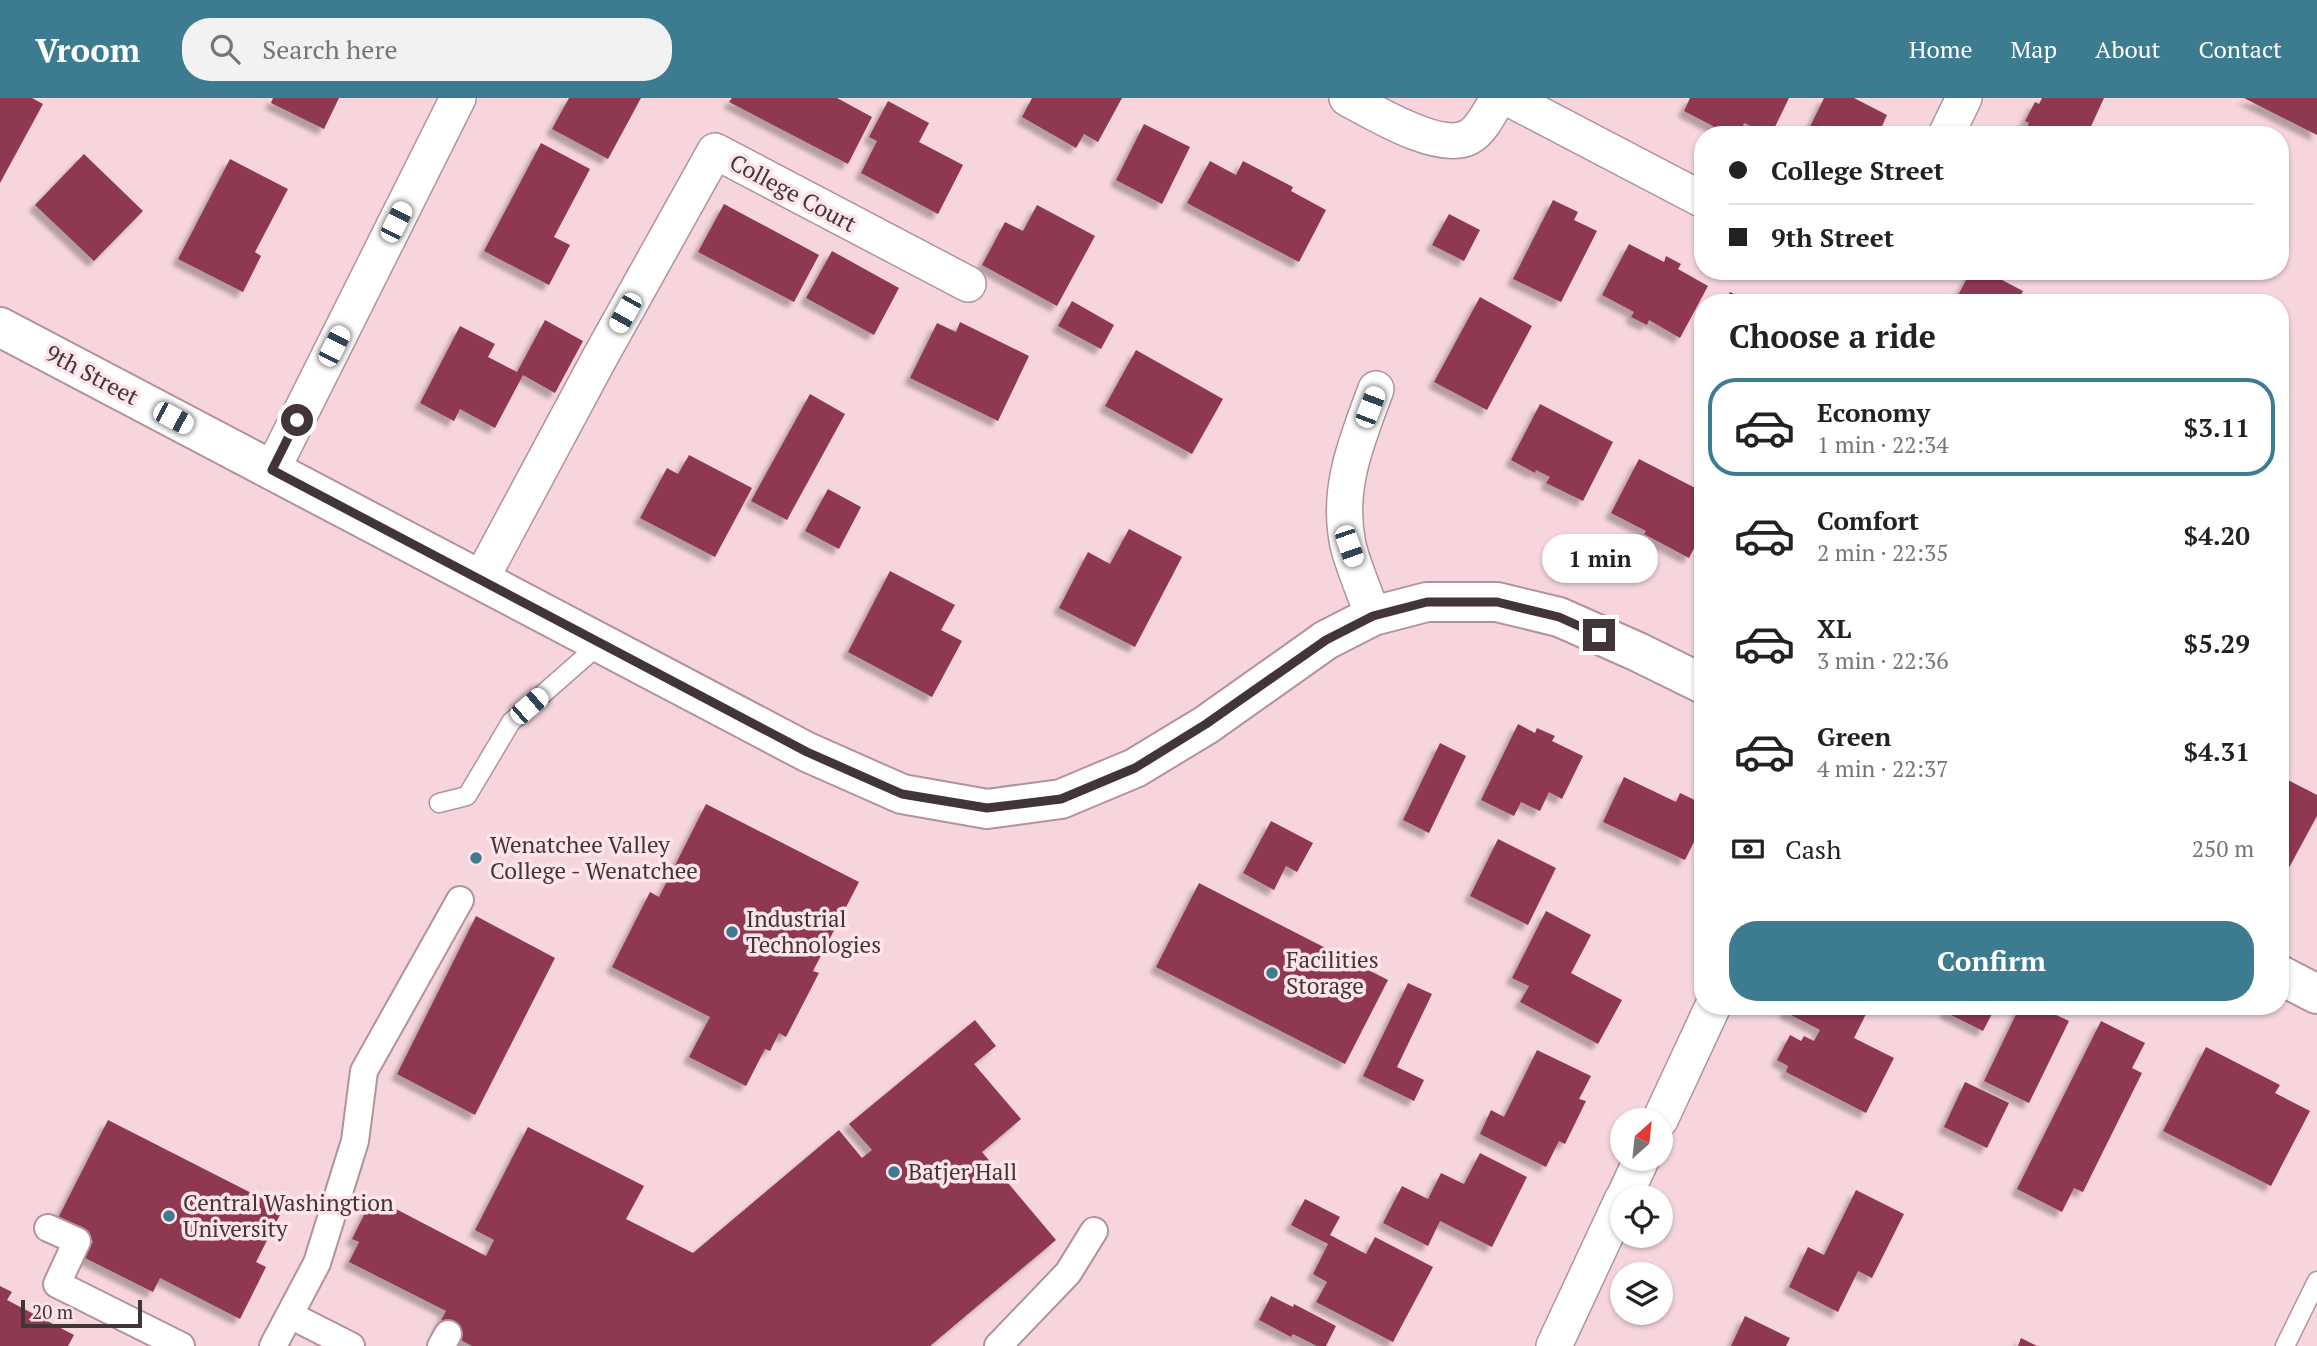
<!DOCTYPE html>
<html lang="en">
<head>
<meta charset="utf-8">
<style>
  :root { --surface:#fff; --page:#f2f2f2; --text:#222; --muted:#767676; --line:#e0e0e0; --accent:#3d7b90 }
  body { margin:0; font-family:"PT Serif",serif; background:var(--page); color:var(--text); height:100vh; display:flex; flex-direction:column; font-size:26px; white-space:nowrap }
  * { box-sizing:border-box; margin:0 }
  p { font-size:23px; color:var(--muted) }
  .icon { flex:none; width:38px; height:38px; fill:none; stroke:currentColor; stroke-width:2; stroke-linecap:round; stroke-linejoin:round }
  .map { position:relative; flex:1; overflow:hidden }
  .panel { position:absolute; left:1694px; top:196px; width:595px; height:721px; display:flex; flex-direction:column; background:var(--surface); border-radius:28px; box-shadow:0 2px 5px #0004 }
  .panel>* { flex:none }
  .hud { position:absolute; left:1694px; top:28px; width:595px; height:154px; border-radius:28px; box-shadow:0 2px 5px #0004; display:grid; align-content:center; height:154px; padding:0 35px; background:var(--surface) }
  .needle { width:46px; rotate:27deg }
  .buttons { position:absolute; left:1610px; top:1010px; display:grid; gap:14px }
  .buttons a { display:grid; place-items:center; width:63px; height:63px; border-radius:50%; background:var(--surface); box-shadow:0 2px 5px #0004; font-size:35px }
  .scale { position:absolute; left:21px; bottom:18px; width:121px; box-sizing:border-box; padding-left:7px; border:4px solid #423537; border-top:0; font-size:19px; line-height:24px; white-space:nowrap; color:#423537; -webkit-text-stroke:5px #ffe5e9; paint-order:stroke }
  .end { position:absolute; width:32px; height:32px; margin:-16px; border:9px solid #423537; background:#fff; box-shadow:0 0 0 4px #fff }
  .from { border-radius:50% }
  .bubble { position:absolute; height:49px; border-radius:24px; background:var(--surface); box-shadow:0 2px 5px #0004; font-size:23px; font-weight:700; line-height:49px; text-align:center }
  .car { position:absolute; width:21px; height:42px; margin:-21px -10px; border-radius:9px; box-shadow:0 0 5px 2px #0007; background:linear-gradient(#fff 24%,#345 0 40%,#fff 0 76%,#345 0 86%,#fff 0) }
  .hud b { display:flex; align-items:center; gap:24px; height:66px; font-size:26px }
  .hud b+b { border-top:2px solid var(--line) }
  .hud i { width:18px; height:18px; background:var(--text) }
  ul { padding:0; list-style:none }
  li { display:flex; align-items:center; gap:21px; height:98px; margin:0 14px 10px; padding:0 21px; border:4px solid transparent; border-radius:28px }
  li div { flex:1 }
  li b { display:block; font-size:26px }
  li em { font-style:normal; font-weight:700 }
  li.selected { border-color:var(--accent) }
  li>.icon { width:63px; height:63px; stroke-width:1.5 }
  h2 { padding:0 35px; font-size:32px; line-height:84px }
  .pay { display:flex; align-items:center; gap:18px; height:77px; padding:0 35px; font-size:26px }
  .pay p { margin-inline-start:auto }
  .action { display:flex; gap:14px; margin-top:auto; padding:14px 35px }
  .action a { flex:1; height:80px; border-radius:28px; background:var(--accent); color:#fff; font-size:28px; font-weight:700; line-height:80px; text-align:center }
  header { display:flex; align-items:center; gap:42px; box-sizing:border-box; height:98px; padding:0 35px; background:var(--accent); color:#fff }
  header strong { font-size:33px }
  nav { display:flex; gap:38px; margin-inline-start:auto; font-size:24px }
  .search { width:490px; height:63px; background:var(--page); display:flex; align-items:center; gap:18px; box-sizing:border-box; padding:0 24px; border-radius:28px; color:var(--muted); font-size:26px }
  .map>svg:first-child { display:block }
  .building { fill:#8e3951; filter:url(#shadow) }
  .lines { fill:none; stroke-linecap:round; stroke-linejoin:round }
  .service-casing { stroke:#b19399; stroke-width:21 }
  .pedestrian-casing { stroke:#b19399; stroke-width:30 }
  .minor-casing { stroke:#b19399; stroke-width:38 }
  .tertiary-casing { stroke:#b19399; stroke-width:42 }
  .service { stroke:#fff; stroke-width:18 }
  .pedestrian { stroke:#fff; stroke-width:26 }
  .minor { stroke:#fff; stroke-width:35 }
  .tertiary { stroke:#fff; stroke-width:38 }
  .route { stroke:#423537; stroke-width:9 }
  .poi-dot { fill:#3d7b90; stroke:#ffe5e9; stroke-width:2.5 }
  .labels { text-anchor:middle; stroke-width:7; stroke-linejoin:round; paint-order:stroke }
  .street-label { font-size:23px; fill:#423537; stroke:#ffe5e9 }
  .poi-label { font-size:23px; fill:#423537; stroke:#ffe5e9; text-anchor:start }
</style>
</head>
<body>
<header>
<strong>Vroom</strong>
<div class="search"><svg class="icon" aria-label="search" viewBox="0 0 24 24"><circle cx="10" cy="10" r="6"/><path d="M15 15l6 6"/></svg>Search here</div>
<nav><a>Home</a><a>Map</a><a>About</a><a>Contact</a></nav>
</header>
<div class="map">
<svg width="2317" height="1248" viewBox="0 0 2317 1248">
  <defs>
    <filter id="shadow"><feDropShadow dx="-6" dy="6" stdDeviation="2" flood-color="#0004"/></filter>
  </defs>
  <rect width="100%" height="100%" fill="#f6d6dc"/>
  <!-- building -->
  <g class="building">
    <polygon points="0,0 32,0 43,6 0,85"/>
    <polygon points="273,0 339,0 324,31 271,5"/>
    <polygon points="569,0 641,0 608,61 552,31"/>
    <polygon points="732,0 837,0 872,19 848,66 729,4"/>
    <polygon points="1032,0 1122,0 1098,44 1084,36 1076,50 1022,19"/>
    <polygon points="1690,0 1789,0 1771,37 1744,25 1739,37 1730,37 1684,13"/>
    <polygon points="1824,0 1854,0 1887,17 1878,37 1806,37"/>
    <polygon points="2042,0 2104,0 2087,37 2024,37 2029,25 2025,23 2035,4 2039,6"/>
    <polygon points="2244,0 2317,0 2317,37"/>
    <polygon points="888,3 929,25 919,44 963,67 938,116 861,75 877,43 869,39"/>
    <polygon points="1144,26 1190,49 1162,106 1116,82"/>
    <polygon points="541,45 590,71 554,139 570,147 549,187 484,153"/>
    <polygon points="84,56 143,113 94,163 35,107"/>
    <polygon points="230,61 288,91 255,154 261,158 243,194 178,161"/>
    <polygon points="1210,63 1236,77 1243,63 1293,89 1291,93 1326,112 1299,164 1187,105"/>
    <polygon points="1553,102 1578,114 1574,122 1597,133 1561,204 1513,181"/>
    <polygon points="724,106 819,157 794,204 698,154"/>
    <polygon points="1037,107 1095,138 1057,208 982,167 1005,124 1023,133"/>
    <polygon points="1449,116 1480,132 1464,163 1432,147"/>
    <polygon points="1629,146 1664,164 1666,158 1681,166 1678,171 1708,188 1680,240 1649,222 1647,227 1631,219 1634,214 1602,197"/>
    <polygon points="832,153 899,190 874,237 806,200"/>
    <polygon points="1971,173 1985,173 2023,193 2017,205 1949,205 1952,199 1956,201"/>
    <polygon points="1730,194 1752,205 1724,205"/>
    <polygon points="1480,199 1532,228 1487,312 1434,284"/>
    <polygon points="1072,203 1114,227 1101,251 1058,228"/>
    <polygon points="545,222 583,243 555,295 523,277 495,330 460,311 454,323 420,305 460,228 495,246 488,259 517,274"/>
    <polygon points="960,224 1029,258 998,323 910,280 937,225 956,234"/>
    <polygon points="1136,252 1223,301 1192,356 1105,308"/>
    <polygon points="810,296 845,316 787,422 751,403"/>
    <polygon points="1540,306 1613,344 1583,403 1546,385 1550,379 1536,372 1535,375 1511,362"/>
    <polygon points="689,357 752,390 715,459 640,420 667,370 678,376"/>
    <polygon points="1639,361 1703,394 1703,433 1689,460 1644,436 1646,433 1611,415"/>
    <polygon points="828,391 861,409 839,451 805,433"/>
    <polygon points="1129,431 1182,459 1135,549 1059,510 1088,454 1110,466"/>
    <polygon points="890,473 955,507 941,532 962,543 932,599 848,554"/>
    <polygon points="1518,626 1535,635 1537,630 1555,638 1552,643 1583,658 1562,701 1549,694 1540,713 1521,704 1514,718 1481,702"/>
    <polygon points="1440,645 1466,658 1429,735 1403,722"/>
    <polygon points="1624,679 1676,704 1680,695 1703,706 1703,726 1685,762 1603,724"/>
    <polygon points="2284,680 2317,697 2317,718 2285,777 2280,775 2280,688"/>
    <polygon points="706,706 859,784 813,873 819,875 786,939 779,935 770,953 765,951 746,988 689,959 710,919 612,869 650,794 659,799"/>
    <polygon points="1271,723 1313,745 1297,774 1286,768 1274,792 1243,775"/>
    <polygon points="1498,741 1556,770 1528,827 1470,798"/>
    <polygon points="1199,785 1388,882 1345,966 1156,869"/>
    <polygon points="1546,813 1591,837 1571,875 1622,902 1598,946 1520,904 1529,888 1512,880"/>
    <polygon points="476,818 555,860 475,1017 397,976"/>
    <polygon points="1408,885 1432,896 1397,969 1424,982 1414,1003 1363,978"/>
    <polygon points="1788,908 1860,908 1868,912 1854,940 1894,960 1866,1015 1786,974 1788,968 1777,962 1790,937 1801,943 1804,938 1814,943 1820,932 1785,914"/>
    <polygon points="1948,908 1996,908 1983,933 1945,914"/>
    <polygon points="2020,908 2037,908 2069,923 2029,1005 1984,983"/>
    <polygon points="975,922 996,948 974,966 1021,1021 982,1054 1056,1142 930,1248 472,1248 437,1230 446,1213 349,1164 359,1144 352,1141 373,1099 486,1158 494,1142 475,1132 528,1029 644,1088 626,1121 693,1155 839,1032 862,1060 872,1052 849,1026"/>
    <polygon points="2101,923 2145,945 2132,970 2142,975 2083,1094 2074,1090 2062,1114 2017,1091"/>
    <polygon points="2206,949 2280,987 2275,995 2310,1013 2271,1088 2163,1033"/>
    <polygon points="1537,952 1591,978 1579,1001 1586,1003 1565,1046 1559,1043 1546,1069 1480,1036 1491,1012 1504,1019"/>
    <polygon points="1965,984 2009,1005 1987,1050 1944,1029"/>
    <polygon points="108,1022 283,1111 256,1164 266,1169 240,1221 160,1180 153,1194 85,1160 93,1143 56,1124"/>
    <polygon points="1480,1055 1527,1079 1492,1149 1440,1123 1428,1148 1383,1125 1402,1088 1428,1101 1441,1075 1464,1086"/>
    <polygon points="1856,1092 1904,1116 1872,1180 1858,1173 1838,1214 1789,1189 1808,1149 1824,1157"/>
    <polygon points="1305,1101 1340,1119 1330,1137 1366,1156 1375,1139 1433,1169 1393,1244 1316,1204 1327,1184 1313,1176 1328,1146 1291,1127"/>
    <polygon points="0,1188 12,1194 7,1202 74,1237 68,1248 0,1248"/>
    <polygon points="1271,1198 1293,1209 1294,1206 1336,1228 1326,1248 1317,1248 1293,1236 1291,1239 1259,1222"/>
    <polygon points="1745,1218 1790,1240 1786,1248 1731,1248"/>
    <polygon points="2021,1240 2037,1248 2018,1248"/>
  </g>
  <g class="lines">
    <defs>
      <g id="service">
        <polyline points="439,705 467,698 511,624 601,545"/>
        <polyline points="2285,1248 2317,1183"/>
      </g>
      <g id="pedestrian">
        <polyline points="48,1130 77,1143 57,1186 181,1248"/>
        <polyline points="290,1217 351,1248"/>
        <polyline points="273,1248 317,1165 355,1043 364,973 460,802"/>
        <polyline points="441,1248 448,1236"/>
        <polyline points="998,1248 1068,1175 1094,1133"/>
      </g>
      <g id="minor">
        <path d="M1347 0C1373 14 1440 55 1469 39 1482 32 1491 12 1498 0"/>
        <polyline points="1508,0 1703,102"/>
        <polyline points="1946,37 1964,0"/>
        <polyline points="272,372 458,0"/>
        <polyline points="481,481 599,261 715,53 968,186"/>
        <path d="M1373 518C1365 495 1354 471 1348 447 1336 390 1357 343 1376 291"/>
        <polyline points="1660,1022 1713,908"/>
        <polyline points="1624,1099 1642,1060"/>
        <polyline points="1554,1248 1622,1102"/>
      </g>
      <g id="tertiary">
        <polyline points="0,229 807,654 902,696 987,711 1061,701 1135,670 1206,627 1326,542 1373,518 1427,504 1497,504 1559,519 1638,554 1703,586"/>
        <polyline points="2280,877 2317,896"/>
      </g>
    </defs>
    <!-- service casing -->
    <use href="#service" class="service-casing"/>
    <!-- pedestrian casing -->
    <use href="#pedestrian" class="pedestrian-casing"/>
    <!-- minor casing -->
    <use href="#minor" class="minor-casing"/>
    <!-- tertiary casing -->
    <use href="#tertiary" class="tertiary-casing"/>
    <!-- service -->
    <use href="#service" class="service"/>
    <!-- pedestrian -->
    <use href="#pedestrian" class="pedestrian"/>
    <!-- minor -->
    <use href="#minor" class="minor"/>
    <!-- tertiary -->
    <use href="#tertiary" class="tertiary"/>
  </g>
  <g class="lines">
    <!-- route -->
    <polyline class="route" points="297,322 272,372 807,654 902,696 987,710 1061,701 1135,670 1206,626 1326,542 1373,518 1427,504 1497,504 1559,519 1599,537"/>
  </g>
  <!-- markers -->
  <g class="poi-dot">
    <circle cx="476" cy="760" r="7"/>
    <circle cx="732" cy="834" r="7"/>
    <circle cx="1272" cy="875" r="7"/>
    <circle cx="894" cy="1074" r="7"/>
    <circle cx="169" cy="1118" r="7"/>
  </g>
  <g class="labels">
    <!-- street labels -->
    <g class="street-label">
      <text transform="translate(793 95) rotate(28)" y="8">College Court</text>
      <text transform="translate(92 277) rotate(28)" y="8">9th Street</text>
    </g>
    <!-- poi labels -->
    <g class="poi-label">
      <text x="490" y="755">Wenatchee Valley<tspan x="490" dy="26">College - Wenatchee</tspan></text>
      <text x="746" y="829">Industrial<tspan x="746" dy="26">Technologies</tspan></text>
      <text x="1286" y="870">Facilities<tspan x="1286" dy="26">Storage</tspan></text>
      <text x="908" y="1082">Batjer Hall</text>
      <text x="183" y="1113">Central Washingtion<tspan x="183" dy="26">University</tspan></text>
    </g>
  </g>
</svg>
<div class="buttons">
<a><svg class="needle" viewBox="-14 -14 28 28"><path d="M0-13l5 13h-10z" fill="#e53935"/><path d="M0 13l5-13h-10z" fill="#767676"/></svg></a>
<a><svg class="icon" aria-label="locate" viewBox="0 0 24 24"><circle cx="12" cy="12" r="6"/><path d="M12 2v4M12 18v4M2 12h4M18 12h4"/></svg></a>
<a><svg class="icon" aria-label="layers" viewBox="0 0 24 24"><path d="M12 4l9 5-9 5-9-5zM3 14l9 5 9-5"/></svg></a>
</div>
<div class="scale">20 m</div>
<i class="end from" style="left:297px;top:322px"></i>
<i class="end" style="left:1599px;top:537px"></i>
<div class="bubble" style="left:1542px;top:436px;width:116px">1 min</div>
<i class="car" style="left:396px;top:124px;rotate:27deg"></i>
<i class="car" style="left:625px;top:215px;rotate:209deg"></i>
<i class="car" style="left:334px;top:248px;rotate:27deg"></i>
<i class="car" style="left:1370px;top:309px;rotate:21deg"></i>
<i class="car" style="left:173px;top:320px;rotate:118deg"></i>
<i class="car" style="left:1349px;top:448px;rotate:161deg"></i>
<i class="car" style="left:529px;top:608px;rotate:49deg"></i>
<div class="hud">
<b><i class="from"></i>College Street</b>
<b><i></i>9th Street</b>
</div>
<section class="panel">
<h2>Choose a ride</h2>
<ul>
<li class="selected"><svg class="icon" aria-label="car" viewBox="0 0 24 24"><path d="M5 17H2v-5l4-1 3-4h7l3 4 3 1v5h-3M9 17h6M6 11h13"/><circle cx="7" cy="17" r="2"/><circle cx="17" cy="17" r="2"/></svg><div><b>Economy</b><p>1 min · 22:34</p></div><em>$3.11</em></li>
<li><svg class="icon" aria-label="car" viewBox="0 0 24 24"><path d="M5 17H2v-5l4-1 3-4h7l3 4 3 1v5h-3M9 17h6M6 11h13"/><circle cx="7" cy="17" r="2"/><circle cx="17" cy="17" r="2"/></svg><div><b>Comfort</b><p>2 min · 22:35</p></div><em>$4.20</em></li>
<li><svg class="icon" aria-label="car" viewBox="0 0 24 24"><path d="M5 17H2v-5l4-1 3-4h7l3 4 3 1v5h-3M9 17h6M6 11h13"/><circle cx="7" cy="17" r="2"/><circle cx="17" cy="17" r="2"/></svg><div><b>XL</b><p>3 min · 22:36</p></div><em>$5.29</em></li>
<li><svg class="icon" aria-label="car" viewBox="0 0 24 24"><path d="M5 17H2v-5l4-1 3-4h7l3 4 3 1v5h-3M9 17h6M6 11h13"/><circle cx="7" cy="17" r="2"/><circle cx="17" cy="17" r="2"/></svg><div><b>Green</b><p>4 min · 22:37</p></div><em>$4.31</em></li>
</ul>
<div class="pay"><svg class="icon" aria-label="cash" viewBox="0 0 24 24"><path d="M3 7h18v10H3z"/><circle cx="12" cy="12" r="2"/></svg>Cash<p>250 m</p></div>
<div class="action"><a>Confirm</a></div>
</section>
</div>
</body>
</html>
